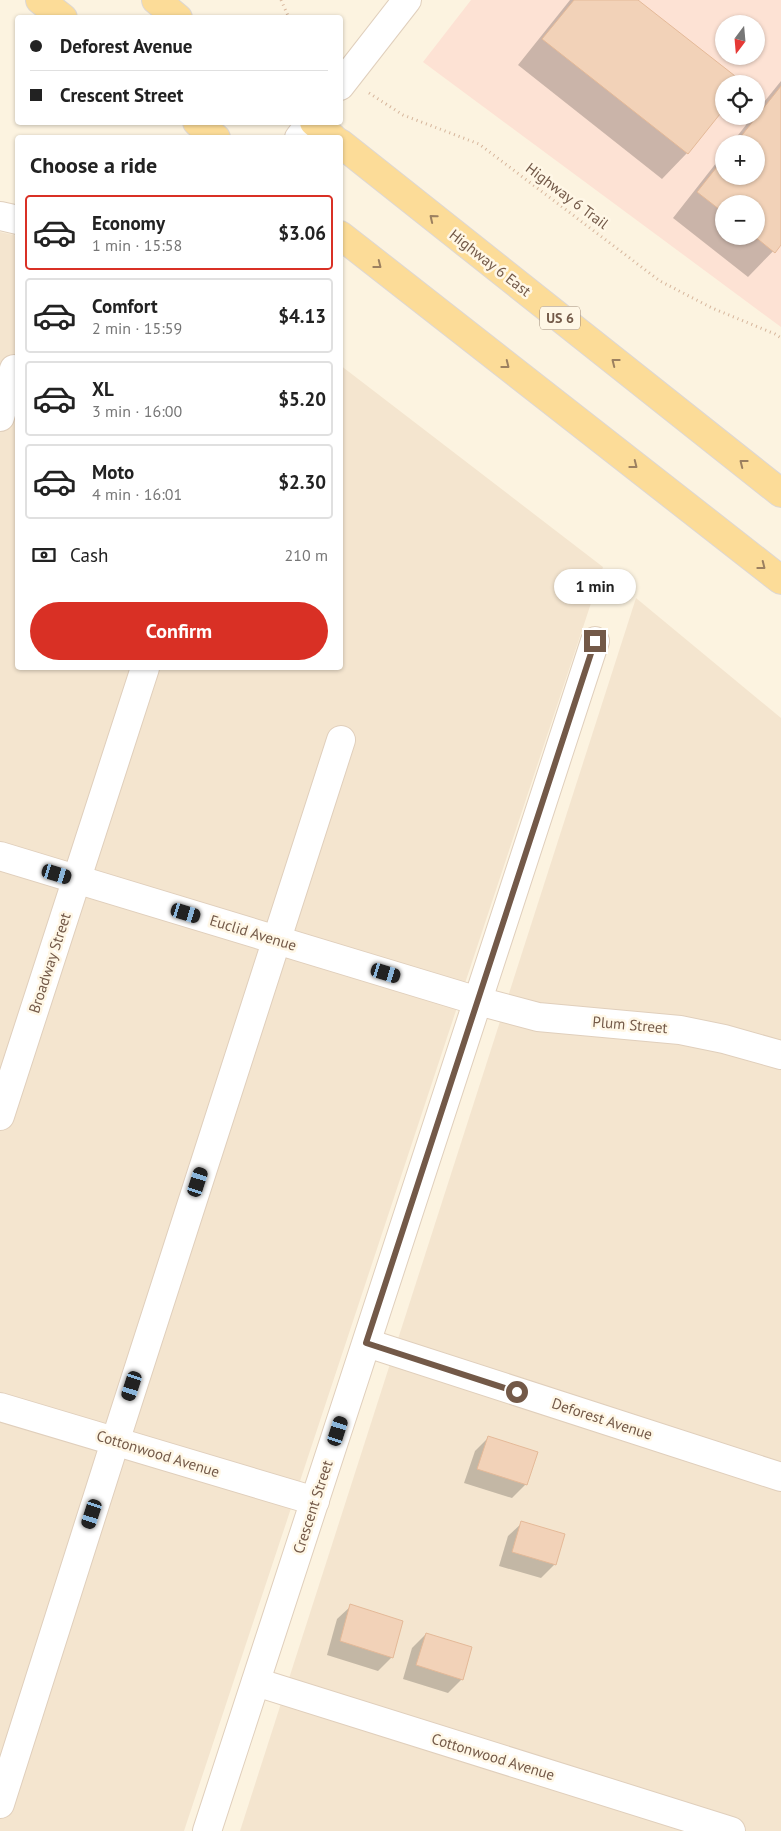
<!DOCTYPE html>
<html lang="en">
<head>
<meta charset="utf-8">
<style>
  :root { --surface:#fff; --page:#f2f2f2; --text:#222; --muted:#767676; --line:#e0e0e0; --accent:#d93025 }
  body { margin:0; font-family:"PT Sans",sans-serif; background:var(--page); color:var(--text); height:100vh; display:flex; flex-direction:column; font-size:19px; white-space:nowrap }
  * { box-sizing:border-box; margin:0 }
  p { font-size:16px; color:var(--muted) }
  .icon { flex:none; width:28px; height:28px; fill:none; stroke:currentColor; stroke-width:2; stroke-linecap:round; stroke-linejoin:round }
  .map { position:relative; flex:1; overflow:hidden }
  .sheet { position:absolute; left:15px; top:135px; width:328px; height:535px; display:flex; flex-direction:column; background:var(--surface); border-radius:5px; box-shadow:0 1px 4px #0004 }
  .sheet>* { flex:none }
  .hud { position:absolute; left:15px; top:15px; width:328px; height:110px; border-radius:5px; box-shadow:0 1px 4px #0004; display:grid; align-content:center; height:110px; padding:0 15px; background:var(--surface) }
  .needle { width:32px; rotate:196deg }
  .controls { position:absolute; left:715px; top:15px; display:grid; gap:10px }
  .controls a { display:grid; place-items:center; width:50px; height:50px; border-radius:50%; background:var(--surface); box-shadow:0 1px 4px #0004; font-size:25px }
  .end { position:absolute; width:22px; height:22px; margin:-11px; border:6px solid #735948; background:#fff; box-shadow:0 0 0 2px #fff }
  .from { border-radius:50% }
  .bubble { position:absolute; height:35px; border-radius:18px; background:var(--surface); box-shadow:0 1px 4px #0004; font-size:16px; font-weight:800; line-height:35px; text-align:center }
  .car { position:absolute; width:15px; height:30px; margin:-15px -8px; border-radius:6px; box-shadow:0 0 4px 1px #0007; background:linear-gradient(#222 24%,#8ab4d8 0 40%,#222 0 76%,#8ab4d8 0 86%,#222 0) }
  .hud b { display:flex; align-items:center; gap:18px; height:48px; font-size:19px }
  .hud b+b { border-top:1px solid var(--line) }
  .hud i { width:12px; height:12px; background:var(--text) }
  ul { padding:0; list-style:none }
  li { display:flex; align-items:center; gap:15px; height:75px; margin:0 10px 8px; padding:0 5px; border:2px solid var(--line); border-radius:5px }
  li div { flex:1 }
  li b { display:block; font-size:19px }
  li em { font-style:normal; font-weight:800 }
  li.active { border-color:var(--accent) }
  li>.icon { width:45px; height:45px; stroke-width:1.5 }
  h2 { padding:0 15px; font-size:22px; line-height:60px }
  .pay { display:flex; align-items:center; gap:12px; height:55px; padding:0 15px; font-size:19px }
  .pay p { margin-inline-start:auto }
  .primary-button { display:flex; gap:10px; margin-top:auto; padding:10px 15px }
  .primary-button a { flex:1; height:58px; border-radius:30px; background:var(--accent); color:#fff; font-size:20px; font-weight:800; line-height:58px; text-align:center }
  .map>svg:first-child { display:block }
  .residential { fill:#f4e5cf }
  .commercial { fill:#fde2d4; fill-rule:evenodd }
  .shadow { fill:#0003; fill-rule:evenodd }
  .building { fill:#f2d2b8; stroke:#e4b998 }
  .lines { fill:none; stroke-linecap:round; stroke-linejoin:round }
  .minor-casing { stroke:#e0cfbc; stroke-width:30 }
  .major-casing { stroke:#ddd7d3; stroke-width:30 }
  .path { stroke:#d6b59b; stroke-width:3; stroke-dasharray:1 4; stroke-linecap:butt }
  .minor { stroke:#fff; stroke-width:28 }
  .major { stroke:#fcdc98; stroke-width:28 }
  .oneway { stroke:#9c8060 }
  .route { stroke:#735948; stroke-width:6 }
  .labels { text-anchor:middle; stroke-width:5; stroke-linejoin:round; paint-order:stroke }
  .shield { fill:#fff7e6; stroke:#9d8877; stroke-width:1 }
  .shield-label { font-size:14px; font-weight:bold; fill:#735948 }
  .street-label { font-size:15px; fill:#735948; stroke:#fff7e6 }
</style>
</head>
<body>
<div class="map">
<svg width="781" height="1831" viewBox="0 0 781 1831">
  <rect width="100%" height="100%" fill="#fcf3e0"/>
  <!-- residential -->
  <g class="residential">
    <polygon points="0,232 18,236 18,668 340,668 340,365 603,567 184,1831 0,1831"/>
    <polygon points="636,598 781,718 781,1831 240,1831"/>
  </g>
  <!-- commercial -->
  <path class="commercial" d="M471 0H781V327L423 62ZM724 24H756V56H724ZM724 84H756V116H724ZM724 144H756V176H724ZM724 204H756V236H724Z"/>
  <!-- shadow -->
  <g class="shadow">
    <polygon points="570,0 636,0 742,83 724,84 687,153 662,179 518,65"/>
    <path d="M781 81V243L748 277 673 218 724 153V176H756V144H731L753 116H756V112ZM724 204H756V236H724Z"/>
    <polygon points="488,1438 526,1484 512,1498 464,1483 475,1451"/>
    <polygon points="522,1523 555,1564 541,1578 499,1566 508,1536"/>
    <polygon points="351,1606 392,1657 378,1671 327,1655 337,1619"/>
    <polygon points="426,1634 462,1679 448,1693 403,1679 412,1648"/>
  </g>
  <!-- building -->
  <g class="building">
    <polygon points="574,0 638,0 744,83 724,84 724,109 688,154 542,39"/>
    <polygon points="781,86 781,245 775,253 754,236 756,236 756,204 724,204 724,213 697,192 724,158 724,176 756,176 756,144 735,144"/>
    <polygon points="488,1436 538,1452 527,1485 477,1469"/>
    <polygon points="521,1521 565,1534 556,1565 512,1552"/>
    <polygon points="350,1604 403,1621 393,1658 340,1641"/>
    <polygon points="426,1633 472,1647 463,1680 416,1665"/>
  </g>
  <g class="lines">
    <defs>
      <g id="minor">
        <polyline points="340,86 407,0"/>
        <polyline points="299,138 311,122"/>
        <polyline points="0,216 18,220"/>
        <polyline points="0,417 14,369"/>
        <polyline points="0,856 478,1001 538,1017 680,1030 724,1039 781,1055"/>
        <polyline points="0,1116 145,668"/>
        <polyline points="367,1343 781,1477"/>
        <polyline points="0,1407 315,1501"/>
        <polyline points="256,1682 731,1831"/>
        <polyline points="0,1804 115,1442 341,740"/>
        <polyline points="207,1831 595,641"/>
      </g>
      <g id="major">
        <polyline points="40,0 63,18"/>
        <polyline points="156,0 178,18"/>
        <polyline points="197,122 216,138"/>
        <polyline points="314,122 333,138"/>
        <polyline points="340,143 781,493"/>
        <polyline points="340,235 781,580"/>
      </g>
    </defs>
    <!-- minor casing -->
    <use href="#minor" class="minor-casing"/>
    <!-- major casing -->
    <use href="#major" class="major-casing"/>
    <!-- path -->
    <g class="path">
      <polyline points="281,0 289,18"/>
      <polyline points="369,93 403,115 479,144 660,281 712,308 775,334 781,338"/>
    </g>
    <!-- minor -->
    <use href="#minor" class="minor"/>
    <!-- major -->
    <use href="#major" class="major"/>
  </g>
  <!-- one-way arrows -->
  <defs><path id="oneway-chevron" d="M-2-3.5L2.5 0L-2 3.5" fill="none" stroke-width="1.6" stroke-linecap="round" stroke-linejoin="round" transform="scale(1.25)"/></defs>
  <g class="oneway">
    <use href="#oneway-chevron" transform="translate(433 218) rotate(-141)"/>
    <use href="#oneway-chevron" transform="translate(378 265) rotate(38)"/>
    <use href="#oneway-chevron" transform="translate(615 362) rotate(-142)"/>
    <use href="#oneway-chevron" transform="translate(506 365) rotate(38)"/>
    <use href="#oneway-chevron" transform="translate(743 463) rotate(-142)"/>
    <use href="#oneway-chevron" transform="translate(634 465) rotate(38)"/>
    <use href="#oneway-chevron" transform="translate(762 566) rotate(38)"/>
  </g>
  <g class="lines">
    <!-- route -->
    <polyline class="route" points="517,1392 366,1343 595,641"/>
  </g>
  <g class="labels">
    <!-- shield labels -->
    <rect class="shield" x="540" y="306.5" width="40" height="23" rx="4"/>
    <g class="shield-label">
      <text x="560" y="323">US 6</text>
    </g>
    <!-- street labels -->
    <g class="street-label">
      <text transform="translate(567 196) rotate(37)" y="5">Highway 6 Trail</text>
      <text transform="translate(490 263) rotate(38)" y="5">Highway 6 East</text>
      <text transform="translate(253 933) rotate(17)" y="5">Euclid Avenue</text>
      <text transform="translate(50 963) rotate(-72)" y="5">Broadway Street</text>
      <text transform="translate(630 1025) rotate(5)" y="5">Plum Street</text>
      <text transform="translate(602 1419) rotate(18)" y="5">Deforest Avenue</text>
      <text transform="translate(158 1454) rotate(17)" y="5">Cottonwood Avenue</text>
      <text transform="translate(313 1507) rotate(-72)" y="5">Crescent Street</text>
      <text transform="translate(493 1757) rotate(17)" y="5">Cottonwood Avenue</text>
    </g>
  </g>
</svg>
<div class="controls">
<a><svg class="needle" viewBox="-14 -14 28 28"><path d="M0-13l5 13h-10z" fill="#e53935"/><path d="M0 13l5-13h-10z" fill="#767676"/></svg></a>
<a><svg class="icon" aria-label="locate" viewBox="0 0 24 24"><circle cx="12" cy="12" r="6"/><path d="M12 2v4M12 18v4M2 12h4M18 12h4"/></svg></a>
<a>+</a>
<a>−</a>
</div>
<i class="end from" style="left:517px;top:1392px"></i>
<i class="end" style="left:595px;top:641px"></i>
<div class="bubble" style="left:554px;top:569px;width:82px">1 min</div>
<i class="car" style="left:57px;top:874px;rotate:107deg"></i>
<i class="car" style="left:186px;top:913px;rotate:107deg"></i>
<i class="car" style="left:386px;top:973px;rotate:107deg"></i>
<i class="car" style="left:198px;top:1182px;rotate:18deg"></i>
<i class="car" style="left:132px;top:1386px;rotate:198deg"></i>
<i class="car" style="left:338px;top:1431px;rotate:18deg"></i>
<i class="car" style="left:92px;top:1514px;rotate:198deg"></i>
<div class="hud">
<b><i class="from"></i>Deforest Avenue</b>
<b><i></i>Crescent Street</b>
</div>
<section class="sheet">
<h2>Choose a ride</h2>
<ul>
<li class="active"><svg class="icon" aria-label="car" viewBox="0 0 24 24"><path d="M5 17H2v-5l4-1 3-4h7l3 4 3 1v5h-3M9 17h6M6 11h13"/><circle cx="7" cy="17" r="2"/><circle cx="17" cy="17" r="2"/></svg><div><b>Economy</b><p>1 min · 15:58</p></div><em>$3.06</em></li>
<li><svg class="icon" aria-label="car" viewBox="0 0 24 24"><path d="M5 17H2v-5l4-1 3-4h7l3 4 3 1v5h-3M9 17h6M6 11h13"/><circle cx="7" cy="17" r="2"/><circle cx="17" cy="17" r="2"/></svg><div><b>Comfort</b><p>2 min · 15:59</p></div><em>$4.13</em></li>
<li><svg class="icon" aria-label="car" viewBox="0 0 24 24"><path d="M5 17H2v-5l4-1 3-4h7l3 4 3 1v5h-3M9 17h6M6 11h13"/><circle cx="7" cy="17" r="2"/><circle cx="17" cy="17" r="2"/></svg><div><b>XL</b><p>3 min · 16:00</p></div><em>$5.20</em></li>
<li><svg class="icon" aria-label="car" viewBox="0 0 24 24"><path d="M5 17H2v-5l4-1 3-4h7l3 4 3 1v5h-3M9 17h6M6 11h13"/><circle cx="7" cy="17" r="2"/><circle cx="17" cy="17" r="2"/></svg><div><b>Moto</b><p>4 min · 16:01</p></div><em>$2.30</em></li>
</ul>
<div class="pay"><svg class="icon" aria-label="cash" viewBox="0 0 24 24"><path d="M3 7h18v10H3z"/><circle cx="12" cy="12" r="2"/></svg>Cash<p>210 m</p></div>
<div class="primary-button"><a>Confirm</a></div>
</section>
</div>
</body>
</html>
